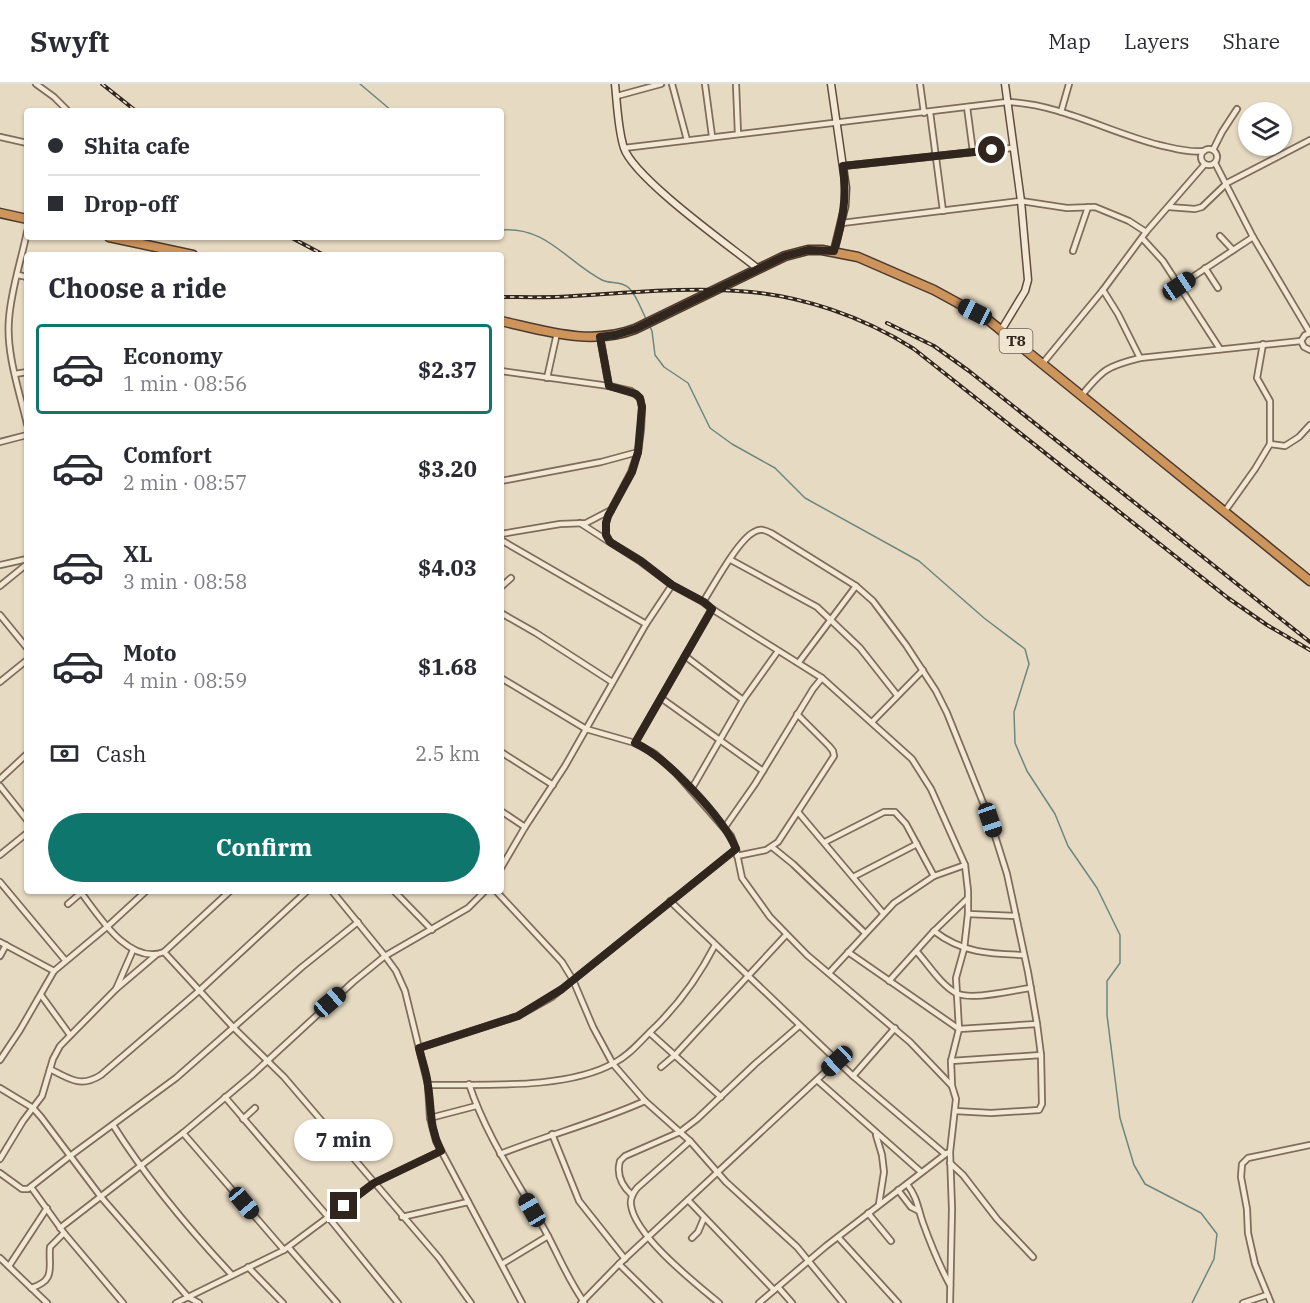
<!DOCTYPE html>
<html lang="en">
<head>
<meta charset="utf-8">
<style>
  :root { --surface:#fff; --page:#f2f2f3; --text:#2b2b33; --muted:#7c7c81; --line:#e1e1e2; --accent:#0f766e }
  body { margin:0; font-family:"IBM Plex Serif",serif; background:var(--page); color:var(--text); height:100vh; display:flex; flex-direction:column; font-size:22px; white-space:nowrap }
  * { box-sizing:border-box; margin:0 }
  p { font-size:20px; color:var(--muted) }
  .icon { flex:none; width:33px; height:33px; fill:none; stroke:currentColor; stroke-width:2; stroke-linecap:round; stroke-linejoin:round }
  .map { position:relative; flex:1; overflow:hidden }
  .drawer { position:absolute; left:24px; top:168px; width:480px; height:642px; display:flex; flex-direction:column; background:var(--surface); border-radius:6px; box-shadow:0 2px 4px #0004 }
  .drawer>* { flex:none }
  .banner { position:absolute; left:24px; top:24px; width:480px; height:132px; border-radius:6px; box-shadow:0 2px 4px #0004; display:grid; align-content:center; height:132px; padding:0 24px; background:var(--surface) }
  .buttons { position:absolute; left:1238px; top:18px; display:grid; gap:12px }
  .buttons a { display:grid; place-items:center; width:54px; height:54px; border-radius:50%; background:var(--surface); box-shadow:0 2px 4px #0004; font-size:30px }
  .end { position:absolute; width:27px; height:27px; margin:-14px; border:8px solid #30261e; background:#fff; box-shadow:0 0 0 3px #fff }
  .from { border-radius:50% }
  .bubble { position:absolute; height:42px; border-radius:21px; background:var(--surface); box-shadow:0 2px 4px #0004; font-size:20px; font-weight:800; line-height:42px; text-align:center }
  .car { position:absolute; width:18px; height:36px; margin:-18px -9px; border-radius:8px; box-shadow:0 0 4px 2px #0007; background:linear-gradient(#222 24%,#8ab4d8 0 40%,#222 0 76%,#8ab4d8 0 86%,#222 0) }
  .banner b { display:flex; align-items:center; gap:21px; height:57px; font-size:22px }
  .banner b+b { border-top:2px solid var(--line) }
  .banner i { width:15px; height:15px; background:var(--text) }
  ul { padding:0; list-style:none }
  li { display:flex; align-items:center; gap:18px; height:90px; margin:0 12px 9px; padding:0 12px; border:3px solid transparent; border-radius:6px }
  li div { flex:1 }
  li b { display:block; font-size:22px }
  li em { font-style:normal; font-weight:800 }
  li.current { border-color:var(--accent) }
  li>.icon { width:54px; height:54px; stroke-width:1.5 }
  h2 { padding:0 24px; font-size:27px; line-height:72px }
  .pay { display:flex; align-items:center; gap:15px; height:66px; padding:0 24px; font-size:22px }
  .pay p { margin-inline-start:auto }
  .action { display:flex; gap:12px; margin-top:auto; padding:12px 24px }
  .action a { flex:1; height:69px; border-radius:36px; background:var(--accent); color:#fff; font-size:24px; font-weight:800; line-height:69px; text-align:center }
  header { display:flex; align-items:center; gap:36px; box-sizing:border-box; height:84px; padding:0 30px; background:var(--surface); border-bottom:2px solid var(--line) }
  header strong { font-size:28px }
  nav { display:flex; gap:33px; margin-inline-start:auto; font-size:21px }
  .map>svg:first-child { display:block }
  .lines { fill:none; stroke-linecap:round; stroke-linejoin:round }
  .stream { stroke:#6c877f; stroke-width:1.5 }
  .street-casing { stroke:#7f6c5b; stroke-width:8 }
  .secondary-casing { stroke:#604d3f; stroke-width:9 }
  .highway-casing { stroke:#4d3b2f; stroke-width:11 }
  .street { stroke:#f3e8d4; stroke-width:4.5 }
  .secondary { stroke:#f3e8d4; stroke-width:6 }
  .highway { stroke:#cd945c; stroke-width:8 }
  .rail-casing { stroke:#30261e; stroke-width:4 }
  .rail { stroke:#f0e5d0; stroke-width:1.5; stroke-dasharray:4.5; stroke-linecap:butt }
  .route { stroke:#30261e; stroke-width:8 }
  .labels { text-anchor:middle; stroke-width:5; stroke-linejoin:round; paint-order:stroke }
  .shield { fill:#f0e5d0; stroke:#6a5f53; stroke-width:1.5 }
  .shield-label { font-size:15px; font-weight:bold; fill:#30261e }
</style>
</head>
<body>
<header>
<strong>Swyft</strong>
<nav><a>Map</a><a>Layers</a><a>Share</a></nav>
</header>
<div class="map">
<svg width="1310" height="1219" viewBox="0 0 1310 1219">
  <rect width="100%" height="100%" fill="#e7dac2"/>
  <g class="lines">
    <!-- stream -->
    <g class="stream">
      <polyline points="360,0 392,27"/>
      <path d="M501 146C546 142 566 177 602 196 610 200 622 197 629 204 637 212 642 227 647 237"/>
      <polyline points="649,241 652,247 655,271 664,283 688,299 710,344 732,360 775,384 805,414 919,477 984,534 1025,565 1029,580 1014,628 1015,659 1027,687 1055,730 1068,762 1097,804 1120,851 1120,879 1107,897 1107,931 1120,1034 1134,1081 1145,1100 1201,1129 1217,1150 1214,1175 1192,1219"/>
    </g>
    <defs>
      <g id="street">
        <polyline points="36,0 54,13 68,27"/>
        <polyline points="672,0 687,56"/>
        <polyline points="705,0 712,52"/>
        <polyline points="736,0 738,50"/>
        <polyline points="920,0 924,29"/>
        <polyline points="617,12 661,0"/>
        <polyline points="967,23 973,68"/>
        <polyline points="930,28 943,127"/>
        <polyline points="1061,28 1069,0"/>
        <polyline points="0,53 27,59"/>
        <path d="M624 64 1007 18C1060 20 1108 48 1159 61 1173 64 1189 69 1204 67"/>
        <circle cx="1209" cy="73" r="8"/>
        <polyline points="1213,66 1222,48 1237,25"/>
        <polyline points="1215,79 1253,153 1310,249"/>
        <polyline points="843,82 1012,64"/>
        <polyline points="1169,123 1195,125 1202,123 1227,99 1310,56"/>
        <polyline points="842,139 1021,117 1067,124 1095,123 1129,137 1146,148"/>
        <path d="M27 148C21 177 11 206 9 235 6 269 19 306 27 340"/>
        <polyline points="1220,152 1233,166"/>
        <polyline points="1142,154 1163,177 1220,265"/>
        <polyline points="1073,167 1088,123"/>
        <polyline points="1205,184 1218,204"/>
        <polyline points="18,191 27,193"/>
        <polyline points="1179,202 1253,153"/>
        <polyline points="1103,206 1118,230 1140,274"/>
        <polyline points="1310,249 1305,251 1301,257 1304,263 1310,266"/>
        <polyline points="600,253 609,302"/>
        <polyline points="1043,279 1103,206 1146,148 1205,80"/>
        <polyline points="501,287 609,302 631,307 640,314 642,323 641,346 638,368 631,388 608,432 606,439 606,451 610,458 641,478 672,501 703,518"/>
        <polyline points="15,290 27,288"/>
        <polyline points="547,294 557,249"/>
        <path d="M1082 311C1103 285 1108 282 1140 274L1301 257"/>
        <polyline points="0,358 27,351"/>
        <polyline points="1270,360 1285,362 1299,353 1310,341"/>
        <polyline points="501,397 601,378 638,368"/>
        <polyline points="1225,427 1255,385 1270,360 1270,317 1257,294 1263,260"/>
        <polyline points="580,439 608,457"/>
        <polyline points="501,450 560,440 586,439 611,426"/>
        <polyline points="501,456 646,540 565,682 525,743 501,784"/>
        <polyline points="731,476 817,523 860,564 897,611"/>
        <polyline points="0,481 27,475"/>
        <polyline points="0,502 27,480"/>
        <polyline points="501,503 511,494"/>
        <polyline points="501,529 536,549 612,598"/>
        <polyline points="0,531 27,564"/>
        <polyline points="646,540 672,501"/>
        <polyline points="685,572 743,616"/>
        <polyline points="799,578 856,502"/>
        <polyline points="501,594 586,645 635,659 655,670 676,689 731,752 736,765 742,794 770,833 807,871 910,958 952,1002 956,1015 950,1068 952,1125 950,1219"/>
        <polyline points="0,598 27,576"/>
        <polyline points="661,614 763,687"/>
        <polyline points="872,638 923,586"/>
        <polyline points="635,659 712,525"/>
        <polyline points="501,668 553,701"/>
        <polyline points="0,695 27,670"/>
        <polyline points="0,702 27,736"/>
        <polyline points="691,706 743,616 778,567"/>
        <polyline points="501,727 525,743"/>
        <polyline points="798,728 883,829"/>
        <polyline points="725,743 755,700 813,605 822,594"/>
        <polyline points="825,758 884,728 895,728 906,740 934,792"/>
        <polyline points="772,763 793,780 865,849"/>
        <polyline points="0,771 27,749"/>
        <polyline points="737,772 766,766 778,758 834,672 833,667 829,662 797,630"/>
        <polyline points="853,793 917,760"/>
        <polyline points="0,798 65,876"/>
        <path d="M80 807C98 831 129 882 164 868L230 807"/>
        <polyline points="332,807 385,872 396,887 405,907 428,1001 430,1034 436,1057 522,1219"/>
        <polyline points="394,807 432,846"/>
        <polyline points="496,807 562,878 573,896 593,943 613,980 645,1017 690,1057 726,1098 797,1163 843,1219"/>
        <polyline points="670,817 853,992 945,1070"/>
        <polyline points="68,820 81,809"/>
        <polyline points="968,830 1016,832"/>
        <path d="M934 847C962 869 990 870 1024 871"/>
        <polyline points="0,858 54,887"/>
        <polyline points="164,868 233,943 284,993 439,1174 471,1219"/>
        <polyline points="848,868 959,945 1037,940"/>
        <path d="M917 868C929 881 940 900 956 909 971 917 1013 906 1031 904"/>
        <polyline points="0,872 6,861"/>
        <polyline points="829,889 894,819 934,792 965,781"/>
        <polyline points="889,897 934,847 968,814"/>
        <polyline points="116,905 133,866"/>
        <polyline points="41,911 70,951"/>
        <polyline points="650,949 721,1013"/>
        <polyline points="419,964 518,932 552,913 736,765"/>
        <polyline points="0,976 20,946 54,887 108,842 146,807"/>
        <polyline points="951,977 1041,971"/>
        <polyline points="661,983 674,972 786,851"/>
        <path d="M50 985C69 995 81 1004 101 991L200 906 307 807"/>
        <polyline points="853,992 895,944"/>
        <polyline points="817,996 921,1088"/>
        <path d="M469 1000C487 1055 521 1102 548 1152 560 1175 569 1197 584 1218"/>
        <path d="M428 1001C483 1000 566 1006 614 979 628 972 638 960 649 949 676 924 698 894 715 861"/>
        <path d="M952 1002 951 977 959 945 956 894 964 865 968 830V807L965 781 931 705 912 675 822 594 712 525 703 518C714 501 738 456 754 448 760 444 765 446 771 449L856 502 873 517 906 561 936 607 947 629 990 736 1007 790 1028 888 1037 940 1041 971 1042 1020 1039 1026 991 1029 955 1027"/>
        <polyline points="0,1004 33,1024 41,1033 101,1113 188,1213 199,1219"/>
        <polyline points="225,1013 329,1134 398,1219"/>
        <polyline points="430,1034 476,1022"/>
        <polyline points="243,1035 255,1024"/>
        <path d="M113 1041C147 1095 188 1144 232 1191"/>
        <polyline points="183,1049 284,1166"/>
        <polyline points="552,1050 579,1117 625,1175"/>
        <polyline points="876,1051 882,1071 884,1088 879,1120"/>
        <path d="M690 1057 637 1104C633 1109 630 1115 631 1121 635 1152 695 1199 719 1219"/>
        <path d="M500 1070C548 1051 598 1038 645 1017"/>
        <polyline points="0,1075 23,1037 42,1012 53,975 60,962 116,905 156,871"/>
        <polyline points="950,1079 963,1091 997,1135 1033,1173"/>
        <polyline points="0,1089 22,1105 28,1105 70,1072 176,994 302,883 358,838"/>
        <path d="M907 1100C918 1115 917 1122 923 1139 931 1161 939 1181 950 1201"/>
        <polyline points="31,1103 64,1149 123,1219"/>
        <polyline points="898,1106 911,1123 919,1127"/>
        <path d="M632 1111C622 1102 616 1091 620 1077L625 1072 680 1048 697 1035 755 980 799 942"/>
        <polyline points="688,1116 774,1206"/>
        <polyline points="868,1129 891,1157"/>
        <polyline points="402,1133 468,1118"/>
        <polyline points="60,1144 183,1049 252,991 353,898 385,872 468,824 485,807"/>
        <polyline points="838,1153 898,1219"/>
        <polyline points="692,1154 698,1148 704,1134"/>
        <polyline points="289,1164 337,1219"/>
        <polyline points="0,1174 47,1219"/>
        <polyline points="502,1180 548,1152"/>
        <polyline points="619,1180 659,1219"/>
        <polyline points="9,1182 47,1124"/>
        <polyline points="248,1183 283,1219"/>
        <polyline points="778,1203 792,1219"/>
        <path d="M31 1204C57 1196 48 1183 50 1163L64 1149"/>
        <polyline points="176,1219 284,1166 374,1099 441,1067"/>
        <polyline points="581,1219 619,1180 837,977"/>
        <polyline points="759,1219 826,1162 947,1069"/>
        <polyline points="1243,1219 1267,1211"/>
        <polyline points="1271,1219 1255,1180 1248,1149 1247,1125 1241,1093 1242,1080 1248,1074 1310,1061"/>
      </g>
      <g id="secondary">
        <path d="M615 0C617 19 618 46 624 64 634 94 728 161 757 184"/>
        <polyline points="831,0 846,104 845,122 834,167"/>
        <polyline points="1002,245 1025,207 1028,196 1021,117 1005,0"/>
      </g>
      <g id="highway">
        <polyline points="0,129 27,135"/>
        <polyline points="109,153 193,171"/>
        <path d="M501 237C546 247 590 262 635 245L785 172 808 166H822L858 173 934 206 987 235 1310 497"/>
      </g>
    </defs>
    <!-- street casing -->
    <use href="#street" class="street-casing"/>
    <!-- secondary casing -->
    <use href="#secondary" class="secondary-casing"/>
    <!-- highway casing -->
    <use href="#highway" class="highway-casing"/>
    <!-- street -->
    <use href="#street" class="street"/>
    <!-- secondary -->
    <use href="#secondary" class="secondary"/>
    <!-- highway -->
    <use href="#highway" class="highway"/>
    <defs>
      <g id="rail">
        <polyline points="102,0 136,27"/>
        <polyline points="290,153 324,171"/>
        <path d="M501 213C525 213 550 214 574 212 629 209 684 203 738 207 799 210 864 233 914 265L1228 514 1267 541 1310 566"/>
        <polyline points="887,239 934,262 969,287 1310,558"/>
      </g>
    </defs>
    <!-- rail casing -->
    <use href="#rail" class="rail-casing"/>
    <!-- rail -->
    <use href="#rail" class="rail"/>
  </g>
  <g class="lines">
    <!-- route -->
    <path class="route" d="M344 1122 374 1099 441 1067C429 1043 432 1027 428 1002 427 989 422 977 419 964L518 932 562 905 736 765C724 734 665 672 635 659L712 525 704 518 672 501 641 477 610 458 606 451V439L608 432 632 388 638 368 642 323 640 314 636 310 609 302 600 253 615 251 635 245 785 172 808 166 834 167C843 136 847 115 843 82L992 66"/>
  </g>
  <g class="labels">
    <!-- shield labels -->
    <rect class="shield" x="999.5" y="245" width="33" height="24" rx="4.5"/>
    <g class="shield-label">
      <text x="1016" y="262">T8</text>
    </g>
  </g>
</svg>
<div class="buttons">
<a><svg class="icon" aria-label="layers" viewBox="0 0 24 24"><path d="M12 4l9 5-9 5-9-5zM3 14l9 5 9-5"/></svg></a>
</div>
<i class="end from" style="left:992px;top:66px"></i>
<i class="end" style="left:344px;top:1122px"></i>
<div class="bubble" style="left:294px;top:1035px;width:99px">7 min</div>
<i class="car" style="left:1179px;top:202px;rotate:56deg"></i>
<i class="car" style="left:975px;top:228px;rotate:297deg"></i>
<i class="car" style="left:990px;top:736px;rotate:161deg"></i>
<i class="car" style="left:330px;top:918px;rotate:49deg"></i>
<i class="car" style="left:837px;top:977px;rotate:227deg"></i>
<i class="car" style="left:244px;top:1119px;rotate:140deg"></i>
<i class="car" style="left:532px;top:1126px;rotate:330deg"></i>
<div class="banner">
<b><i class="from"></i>Shita cafe</b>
<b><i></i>Drop-off</b>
</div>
<section class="drawer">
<h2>Choose a ride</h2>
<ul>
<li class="current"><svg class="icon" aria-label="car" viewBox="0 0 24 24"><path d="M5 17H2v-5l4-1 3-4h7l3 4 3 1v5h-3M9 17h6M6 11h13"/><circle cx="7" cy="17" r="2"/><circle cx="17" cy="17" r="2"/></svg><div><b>Economy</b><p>1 min · 08:56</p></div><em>$2.37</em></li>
<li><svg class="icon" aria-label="car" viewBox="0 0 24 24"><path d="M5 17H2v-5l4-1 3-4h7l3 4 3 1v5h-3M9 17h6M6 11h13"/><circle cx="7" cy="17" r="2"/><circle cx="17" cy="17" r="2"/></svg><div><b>Comfort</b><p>2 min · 08:57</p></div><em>$3.20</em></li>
<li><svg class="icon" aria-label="car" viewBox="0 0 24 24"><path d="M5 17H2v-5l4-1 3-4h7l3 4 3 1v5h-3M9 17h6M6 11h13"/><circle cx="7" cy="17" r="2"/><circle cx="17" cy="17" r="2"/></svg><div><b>XL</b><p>3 min · 08:58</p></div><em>$4.03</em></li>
<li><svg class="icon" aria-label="car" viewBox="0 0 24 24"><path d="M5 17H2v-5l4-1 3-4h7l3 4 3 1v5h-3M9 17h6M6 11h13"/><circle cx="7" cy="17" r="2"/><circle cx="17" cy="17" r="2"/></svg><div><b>Moto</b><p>4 min · 08:59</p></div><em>$1.68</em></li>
</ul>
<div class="pay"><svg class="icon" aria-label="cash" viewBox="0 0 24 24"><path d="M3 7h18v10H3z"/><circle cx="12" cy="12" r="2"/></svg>Cash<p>2.5 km</p></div>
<div class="action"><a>Confirm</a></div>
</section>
</div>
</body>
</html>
